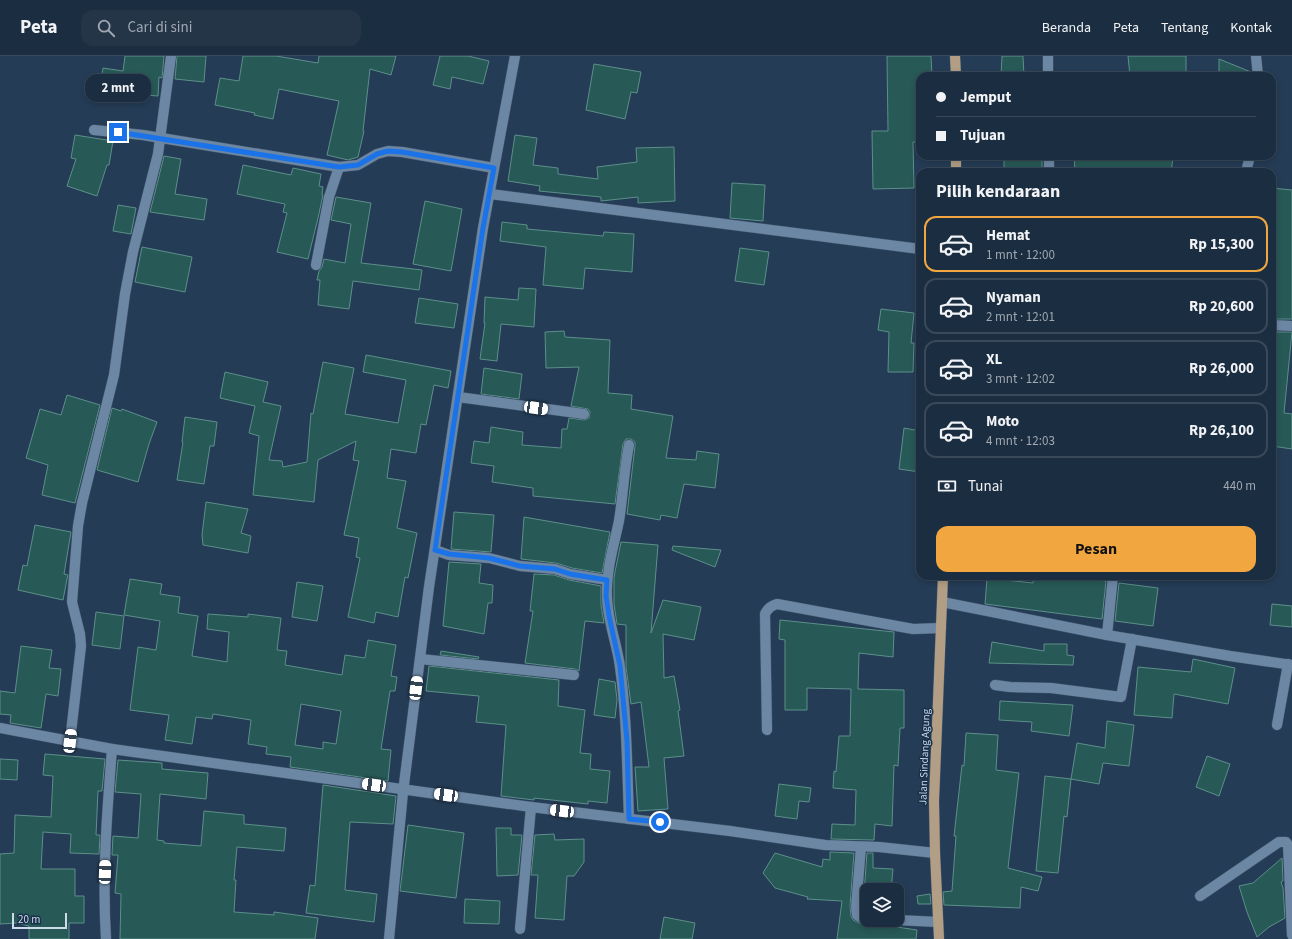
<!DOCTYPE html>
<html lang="id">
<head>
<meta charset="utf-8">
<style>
  :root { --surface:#1b2d40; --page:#243547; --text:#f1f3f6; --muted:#a0a8b1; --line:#394959; --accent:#f1a640 }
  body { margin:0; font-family:"Source Sans 3",sans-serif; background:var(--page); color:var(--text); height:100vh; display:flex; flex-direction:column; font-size:15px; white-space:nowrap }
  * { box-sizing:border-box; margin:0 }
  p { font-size:13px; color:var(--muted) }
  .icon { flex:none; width:22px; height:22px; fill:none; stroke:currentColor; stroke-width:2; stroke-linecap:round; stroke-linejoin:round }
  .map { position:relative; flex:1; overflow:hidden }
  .panel { position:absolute; left:916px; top:112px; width:360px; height:412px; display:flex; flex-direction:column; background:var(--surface); border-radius:12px; box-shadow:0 2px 6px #0003,0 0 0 1px var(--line) }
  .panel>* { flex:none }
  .top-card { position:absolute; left:916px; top:16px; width:360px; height:88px; border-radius:12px; box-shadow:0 2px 6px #0003,0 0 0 1px var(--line); display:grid; align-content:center; height:88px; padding:0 20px; background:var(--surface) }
  .fabs { position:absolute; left:860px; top:827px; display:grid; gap:8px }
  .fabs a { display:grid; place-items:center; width:44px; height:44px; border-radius:8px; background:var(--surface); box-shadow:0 2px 6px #0003,0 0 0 1px var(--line); font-size:20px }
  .scale { position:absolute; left:12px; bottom:10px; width:55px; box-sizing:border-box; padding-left:4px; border:2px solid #ccdaea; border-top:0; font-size:11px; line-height:14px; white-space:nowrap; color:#ccdaea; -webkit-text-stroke:3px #19314a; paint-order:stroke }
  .end { position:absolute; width:18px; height:18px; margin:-9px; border:5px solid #1a73e8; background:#fff; box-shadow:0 0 0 2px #fff }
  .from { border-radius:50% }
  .bubble { position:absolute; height:28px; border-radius:12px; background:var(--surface); box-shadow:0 2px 6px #0003,0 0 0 1px var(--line); font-size:13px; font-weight:700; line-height:28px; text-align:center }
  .car { position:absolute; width:12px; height:24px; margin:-12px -6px; border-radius:5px; box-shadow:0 0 3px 1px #0007; background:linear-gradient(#fff 24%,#345 0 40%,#fff 0 76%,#345 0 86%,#fff 0) }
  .top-card b { display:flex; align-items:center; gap:14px; height:38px; font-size:15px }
  .top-card b+b { border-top:1px solid var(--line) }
  .top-card i { width:10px; height:10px; background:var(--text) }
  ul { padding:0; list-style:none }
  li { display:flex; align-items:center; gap:12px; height:56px; margin:0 8px 6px; padding:0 12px; border:2px solid var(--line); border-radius:12px }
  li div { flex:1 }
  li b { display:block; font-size:15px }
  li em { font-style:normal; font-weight:700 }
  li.active { border-color:var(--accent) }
  li>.icon { width:36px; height:36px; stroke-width:1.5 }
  h2 { padding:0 20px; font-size:18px; line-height:48px }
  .pay { display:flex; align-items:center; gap:10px; height:44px; padding:0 20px; font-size:15px }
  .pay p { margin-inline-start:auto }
  .primary-button { display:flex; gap:8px; margin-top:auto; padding:8px 20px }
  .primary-button a { flex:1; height:46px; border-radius:12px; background:var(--accent); color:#111; font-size:16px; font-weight:700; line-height:46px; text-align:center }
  header { display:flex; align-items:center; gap:24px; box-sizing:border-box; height:56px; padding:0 20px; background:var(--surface); border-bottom:1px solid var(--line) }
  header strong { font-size:19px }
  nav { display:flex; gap:22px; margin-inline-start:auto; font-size:14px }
  .search { width:280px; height:36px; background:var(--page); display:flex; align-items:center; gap:10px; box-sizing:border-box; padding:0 14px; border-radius:12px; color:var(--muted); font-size:15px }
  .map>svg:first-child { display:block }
  .building { fill:#275956; stroke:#5d8f8b; fill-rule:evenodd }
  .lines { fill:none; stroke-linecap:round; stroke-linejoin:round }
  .service-casing { stroke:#44596f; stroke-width:11 }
  .minor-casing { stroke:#44596f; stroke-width:11 }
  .primary-casing { stroke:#44596f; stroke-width:11 }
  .service { stroke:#6c87a4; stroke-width:10 }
  .minor { stroke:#6c87a4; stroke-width:10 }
  .primary { stroke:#b29e84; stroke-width:10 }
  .route { stroke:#1a73e8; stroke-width:5 }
  .labels { text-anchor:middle; stroke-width:3; stroke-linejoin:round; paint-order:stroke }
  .street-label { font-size:11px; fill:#ccdaea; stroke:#19314a }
</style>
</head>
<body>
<header>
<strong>Peta</strong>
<div class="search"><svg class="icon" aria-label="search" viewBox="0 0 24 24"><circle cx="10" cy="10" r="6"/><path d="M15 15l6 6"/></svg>Cari di sini</div>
<nav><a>Beranda</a><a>Peta</a><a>Tentang</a><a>Kontak</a></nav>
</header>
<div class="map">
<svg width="1292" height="883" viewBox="0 0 1292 883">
  <rect width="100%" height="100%" fill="#243c55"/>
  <!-- building -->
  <g class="building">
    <polygon points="125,0 164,0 162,22 159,21 158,40 117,37 116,38 99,35 103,12 123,15"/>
    <polygon points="177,0 206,0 204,26 175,23"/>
    <polygon points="243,0 276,0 318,7 319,0 396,0 391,19 370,13 363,75 364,75 358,101 348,104 327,99 339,45 279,33 273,63 254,59 255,57 215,49 220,22 239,25"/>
    <polygon points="440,0 468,0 489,5 483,28 452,21 450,33 433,29"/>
    <polygon points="887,0 931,0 932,20 920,20 920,86 913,86 914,132 873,133 872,75 888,75"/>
    <polygon points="1002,0 1023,0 1024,20 1001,20"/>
    <polygon points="1128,0 1186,0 1186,20 1130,20"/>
    <polygon points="1219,3 1251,16 1251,20 1219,20"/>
    <polygon points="594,8 641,16 637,37 631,36 625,63 586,54"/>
    <polygon points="75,79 113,85 109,109 107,109 97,140 67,130 76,103 71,102"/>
    <polygon points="515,79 537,82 533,109 558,112 558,118 598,123 597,111 637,106 636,92 674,91 675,145 638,147 638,141 601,145 601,141 539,135 540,130 508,125"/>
    <polygon points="164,100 181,103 175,138 207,143 204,164 150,156"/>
    <rect x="1004" y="100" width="38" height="16"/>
    <polygon points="1074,100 1161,100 1173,102 1171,116 1075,116"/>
    <polygon points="243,109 291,119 293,112 321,118 319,130 323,131 322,139 323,139 318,162 308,203 277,196 287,157 283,156 285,148 237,138"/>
    <polygon points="732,127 765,129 763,165 730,162"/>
    <polygon points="1272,132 1292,134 1292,263 1272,263 1272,220 1276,197 1272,197"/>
    <polygon points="336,141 371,147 361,207 422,214 419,234 353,225 349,253 318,249 320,224 317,224 319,215 322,211 324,203 345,207 351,168 331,164"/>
    <polygon points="425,145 462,153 451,215 413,208"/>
    <polygon points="118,149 136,152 131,178 113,175"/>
    <polygon points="502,166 527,169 527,173 603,180 604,176 634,178 632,216 585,212 583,233 543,229 546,191 500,185"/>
    <polygon points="142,191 192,201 185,236 135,226"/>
    <polygon points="740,192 769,196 764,229 735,225"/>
    <polygon points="519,232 536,233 534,271 501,268 497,305 480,303 485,267 484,267 485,241 518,244"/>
    <polygon points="419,242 458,248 454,272 415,267"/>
    <polygon points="881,253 914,257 911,287 914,287 913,316 888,316 889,276 878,274"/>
    <polygon points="564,275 565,281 610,284 608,337 632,339 631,353 673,360 666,402 696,404 697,395 719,398 715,432 684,428 677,462 661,459 660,464 627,458 635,390 635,386 631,383 626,383 623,388 615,448 533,440 533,432 492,426 494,410 471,407 474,385 489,387 491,371 523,376 522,389 561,392 562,373 567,373 569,362 584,364 589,362 590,356 588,353 571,350 579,311 546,312 545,276"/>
    <polygon points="1272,276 1292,276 1284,357 1292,358 1292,393 1272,390"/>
    <polygon points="366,299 451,315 448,332 434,329 426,369 421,368 416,397 391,393 387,422 406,425 397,472 417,477 408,522 405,521 398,561 376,556 374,567 348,561 360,502 356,501 359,482 344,479 359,405 353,404 356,385 318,404 314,446 253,439 259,380 249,377 255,350 220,342 225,316 268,326 263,346 281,350 269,404 282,405 283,411 307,406 311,357 313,358 323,306 354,312 345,358 398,367 406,324 363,316"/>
    <polygon points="484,312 522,318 519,343 481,338"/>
    <polygon points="67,339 100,349 75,447 42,439 48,409 26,402 40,353 61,359"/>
    <polygon points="112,352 121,355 122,353 157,366 149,388 138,426 97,414"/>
    <polygon points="185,361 217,366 214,390 210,390 204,428 177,424 183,386 182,386"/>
    <polygon points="904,372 920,375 920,416 899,413"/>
    <polygon points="206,446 248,453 241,477 251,480 248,497 203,489 202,479"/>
    <polygon points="454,456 494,459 491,496 451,493"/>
    <polygon points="524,461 610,476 602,517 572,512 556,507 521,503"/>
    <polygon points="35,469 71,476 64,518 68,519 67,523 63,544 18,534 23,509 27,510"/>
    <polygon points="621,486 658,489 651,577 663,544 701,551 694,584 663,578 664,622 674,620 680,654 678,655 684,700 664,702 668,753 638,755 635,711 649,711 641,646 631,648 626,611 626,569 617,568 614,548 614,521"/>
    <polygon points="673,490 721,494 715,511 672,494"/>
    <polygon points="449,506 481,508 479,527 493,529 492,547 488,547 484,578 443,570"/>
    <polygon points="534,518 554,519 569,524 601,530 601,549 604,567 585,565 579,615 575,613 525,607 533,555 530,555"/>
    <polygon points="1034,520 1100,520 1099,524 1106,525 1102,563 985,548 987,522 1033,527"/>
    <path d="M130 523 162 528 160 538 180 541 178 557 198 560 192 600 227 606 229 576 207 573 208 558 248 561V558L281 562 277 594 287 595 285 609 342 619 345 599 365 602 368 584 396 589 391 620 397 621 395 635H390L381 693 391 694 388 725 290 711 291 701 266 698 267 691 248 688 251 664 213 658 212 663 196 661 192 688 165 684 169 659 130 654 138 591 156 594 160 565 124 559ZM301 648 341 655 336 688 323 686V693L295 689Z"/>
    <polygon points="297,526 323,530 317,565 292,561"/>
    <polygon points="1119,527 1158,532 1153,570 1115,565"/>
    <polygon points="1272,548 1292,550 1292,571 1270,569"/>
    <polygon points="96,556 124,560 120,593 92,589"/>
    <polygon points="780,564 894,576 893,601 859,597 858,633 904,634 904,672 900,672 898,710 894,709 892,770 875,768 874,784 831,783 832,768 855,769 856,734 833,732 834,715 836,716 839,680 850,680 851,633 807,632 807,654 785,654 785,584 779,583"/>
    <polygon points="992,586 1044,595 1044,588 1067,588 1067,599 1074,600 1073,609 989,607"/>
    <polygon points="21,590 52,594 49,612 61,613 58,640 46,638 41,672 10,667 11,659 0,658 0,635 15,637"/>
    <polygon points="441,595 479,601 478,603 440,599"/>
    <polygon points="1193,603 1235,612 1228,648 1174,638 1172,662 1134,659 1138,611 1191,616"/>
    <polygon points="429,610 559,624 558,650 585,654 580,697 591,698 590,713 610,715 607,747 588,745 588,748 534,742 534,744 501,740 506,669 476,666 479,640 426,635"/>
    <polygon points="599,623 615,626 617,644 615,662 594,659"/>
    <polygon points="1000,645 1073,649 1069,680 1031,675 1032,666 999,664"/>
    <polygon points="1107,665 1134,669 1129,710 1103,707 1099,728 1071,723 1077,687 1105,692"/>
    <polygon points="966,677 998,679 996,714 1019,717 1008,812 1042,821 1038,835 1021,831 1020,852 944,849 943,836 952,835 956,780 954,780 962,709 964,710"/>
    <polygon points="45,698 105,703 102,735 98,735 96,779 100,779 99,798 70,797 71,778 43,776 41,813 75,813 75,840 84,840 84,867 69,867 69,883 29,883 29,870 16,867 0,868 0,798 14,797 15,759 51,761 53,720 43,719"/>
    <polygon points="1207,700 1230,708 1219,740 1196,731"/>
    <polygon points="0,703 18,704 17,724 0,723"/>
    <polygon points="118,704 162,707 162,713 208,717 206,743 160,738 157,784 164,785 164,787 201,790 204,755 244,759 244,768 286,772 284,795 237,791 234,824 236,824 234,856 274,859 274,856 318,862 315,883 120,883 121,838 115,837 118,799 112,799 113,780 138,782 141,738 115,736"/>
    <polygon points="1045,720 1071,723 1067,761 1064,760 1058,817 1036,815"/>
    <polygon points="779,728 811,732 809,746 799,745 797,763 775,760"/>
    <polygon points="323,729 396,740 393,768 350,766 345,834 377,838 374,866 306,857 310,829 315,830"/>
    <polygon points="408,769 464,777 456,842 400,835"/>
    <polygon points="496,772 511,772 511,779 522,779 518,819 497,820"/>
    <polygon points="554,778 555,784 584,783 584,806 574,820 567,820 564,864 535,862 538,819 531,819 535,779"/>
    <polygon points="830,796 854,797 850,850 851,860 853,864 859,867 870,867 917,874 916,883 837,883 842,845 807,843 808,841 775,832 763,817 775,797 822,811 823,803 830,804"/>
    <polygon points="867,797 873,797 873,812 893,813 891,834 867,834 867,855 863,855 863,851"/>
    <polygon points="1282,802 1283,825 1281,826 1283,832 1285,862 1269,871 1257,881 1247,856 1239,830 1253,827"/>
    <polygon points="930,838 931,848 918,848 917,840"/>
    <polygon points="465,843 500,845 499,868 464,867"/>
    <polygon points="664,861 695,867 692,883 660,883"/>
  </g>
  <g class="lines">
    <defs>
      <polyline id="service" points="1277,669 1288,608"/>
      <g id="minor">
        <polyline points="1048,0 1048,20"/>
        <polyline points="1256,0 1258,20"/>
        <polyline points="94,74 143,79 339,111 358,109 377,98 388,95 402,96 494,112"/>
        <polyline points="1049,100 1049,116"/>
        <polyline points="1246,116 1250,100"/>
        <polyline points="490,138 920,193"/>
        <polyline points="316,209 329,141 339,111"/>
        <polyline points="1272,269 1292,270"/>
        <polyline points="458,341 584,358"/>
        <path d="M629 389C624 414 623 440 619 465 614 489 606 514 607 539 607 564 617 587 620 611 627 661 627 712 629 763"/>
        <polyline points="435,494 449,499 489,502 520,510 555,513 570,518 607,524"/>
        <polyline points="942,546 1107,579 1230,600 1292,609"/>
        <polyline points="1107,579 1113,520"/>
        <polyline points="420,603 574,619"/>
        <polyline points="995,629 1010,631 1051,632 1121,641 1132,583"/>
        <polyline points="0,672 112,693 531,751 730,775 825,789 879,791 935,797"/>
        <path d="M767 674 765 558C768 552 771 550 777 548L913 573 941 572"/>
        <polyline points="70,685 81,590 80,578 72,546 78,470 82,447 114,319 125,238 133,196 158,98 171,0"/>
        <polyline points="861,791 856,851 857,859 860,861 867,862"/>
        <polyline points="1200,840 1279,786 1286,786 1288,789 1292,879"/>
        <polyline points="897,864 938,866"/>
        <polyline points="520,873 531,751"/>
        <path d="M106 883C102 819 107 756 112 693"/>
        <polyline points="389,883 403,736 429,531 483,172 515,0"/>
      </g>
      <g id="primary">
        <polyline points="955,0 956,20"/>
        <polyline points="956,100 956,116"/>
        <polyline points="939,883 935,797 934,745 943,520"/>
      </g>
    </defs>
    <!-- service casing -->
    <use href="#service" class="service-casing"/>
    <!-- minor casing -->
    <use href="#minor" class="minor-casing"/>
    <!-- primary casing -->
    <use href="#primary" class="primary-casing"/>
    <!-- service -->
    <use href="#service" class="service"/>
    <!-- minor -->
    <use href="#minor" class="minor"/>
    <!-- primary -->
    <use href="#primary" class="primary"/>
  </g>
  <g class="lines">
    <!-- route -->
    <polyline class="route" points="118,76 339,111 358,109 377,98 388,95 402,96 494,112 483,172 435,494 449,498 489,502 520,510 555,513 570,518 607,524 606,540 609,560 620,610 627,685 629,763 660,766"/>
  </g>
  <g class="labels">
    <!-- street labels -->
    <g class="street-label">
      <text transform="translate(924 701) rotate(-88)" y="4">Jalan Sindang Agung</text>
    </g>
  </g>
</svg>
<div class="fabs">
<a><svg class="icon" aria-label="layers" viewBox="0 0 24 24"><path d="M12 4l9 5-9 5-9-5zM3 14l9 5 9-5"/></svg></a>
</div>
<div class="scale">20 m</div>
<i class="end from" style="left:660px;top:766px"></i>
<i class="end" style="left:118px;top:76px"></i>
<div class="bubble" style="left:85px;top:18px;width:66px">2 mnt</div>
<i class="car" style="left:536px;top:352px;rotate:98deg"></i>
<i class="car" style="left:416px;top:632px;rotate:7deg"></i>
<i class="car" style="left:70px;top:685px;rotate:7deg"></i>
<i class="car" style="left:374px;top:729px;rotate:278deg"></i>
<i class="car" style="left:446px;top:739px;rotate:278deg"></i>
<i class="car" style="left:562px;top:755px;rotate:277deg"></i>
<i class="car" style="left:105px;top:816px;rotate:2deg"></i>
<div class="top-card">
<b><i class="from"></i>Jemput</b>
<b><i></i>Tujuan</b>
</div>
<section class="panel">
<h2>Pilih kendaraan</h2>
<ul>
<li class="active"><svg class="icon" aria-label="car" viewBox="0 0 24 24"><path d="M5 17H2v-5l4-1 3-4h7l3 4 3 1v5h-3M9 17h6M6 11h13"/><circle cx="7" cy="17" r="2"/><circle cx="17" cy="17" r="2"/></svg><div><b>Hemat</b><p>1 mnt · 12:00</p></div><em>Rp 15,300</em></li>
<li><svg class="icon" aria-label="car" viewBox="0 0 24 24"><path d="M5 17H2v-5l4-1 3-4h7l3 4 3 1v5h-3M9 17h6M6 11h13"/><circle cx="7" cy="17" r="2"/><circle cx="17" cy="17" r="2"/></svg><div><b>Nyaman</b><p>2 mnt · 12:01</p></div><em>Rp 20,600</em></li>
<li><svg class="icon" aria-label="car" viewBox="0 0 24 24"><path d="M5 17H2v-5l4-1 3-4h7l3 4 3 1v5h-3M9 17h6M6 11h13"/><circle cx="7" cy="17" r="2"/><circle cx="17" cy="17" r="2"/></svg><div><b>XL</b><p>3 mnt · 12:02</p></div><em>Rp 26,000</em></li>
<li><svg class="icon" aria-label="car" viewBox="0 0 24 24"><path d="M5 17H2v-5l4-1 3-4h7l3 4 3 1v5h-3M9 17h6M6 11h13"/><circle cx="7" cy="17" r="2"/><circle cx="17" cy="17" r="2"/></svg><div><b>Moto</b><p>4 mnt · 12:03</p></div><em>Rp 26,100</em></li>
</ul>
<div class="pay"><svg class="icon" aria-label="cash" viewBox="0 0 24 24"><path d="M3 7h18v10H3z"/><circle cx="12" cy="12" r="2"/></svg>Tunai<p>440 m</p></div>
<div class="primary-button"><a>Pesan</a></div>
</section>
</div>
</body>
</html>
